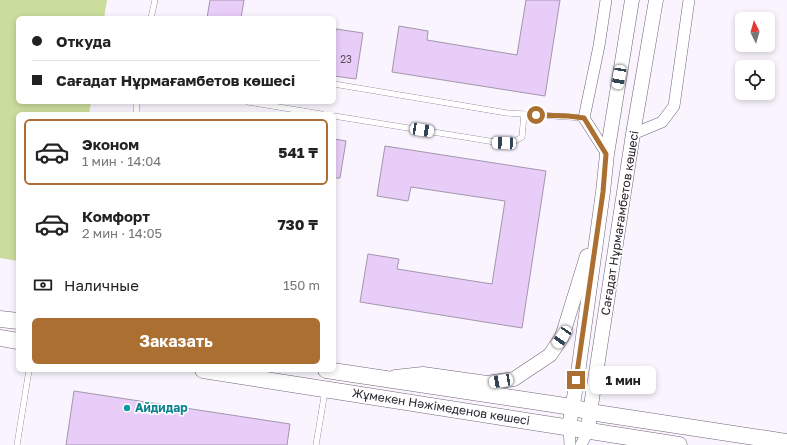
<!DOCTYPE html>
<html lang="ru">
<head>
<meta charset="utf-8">
<style>
  :root { --surface:#fff; --page:#f2f2f2; --text:#222; --muted:#767676; --line:#e0e0e0; --accent:#aa6f31 }
  body { margin:0; font-family:"Golos Text",sans-serif; background:var(--page); color:var(--text); height:100vh; display:flex; flex-direction:column; font-size:15px; white-space:nowrap }
  * { box-sizing:border-box; margin:0 }
  p { font-size:13px; color:var(--muted) }
  .icon { flex:none; width:22px; height:22px; fill:none; stroke:currentColor; stroke-width:2; stroke-linecap:round; stroke-linejoin:round }
  .map { position:relative; flex:1; overflow:hidden }
  .sheet { position:absolute; left:16px; top:112px; width:320px; height:260px; display:flex; flex-direction:column; background:var(--surface); border-radius:6px; box-shadow:0 2px 6px #0003 }
  .sheet>* { flex:none }
  .banner { position:absolute; left:16px; top:16px; width:320px; height:88px; border-radius:6px; box-shadow:0 2px 6px #0003; display:grid; align-content:center; height:88px; padding:0 16px; background:var(--surface) }
  .needle { width:26px; rotate:355deg }
  .fabs { position:absolute; left:735px; top:12px; display:grid; gap:8px }
  .fabs a { display:grid; place-items:center; width:40px; height:40px; border-radius:6px; background:var(--surface); box-shadow:0 2px 6px #0003; font-size:20px }
  .end { position:absolute; width:18px; height:18px; margin:-9px; border:5px solid #aa6f31; background:#fff; box-shadow:0 0 0 2px #fff }
  .from { border-radius:50% }
  .bubble { position:absolute; height:28px; border-radius:6px; background:var(--surface); box-shadow:0 2px 6px #0003; font-size:13px; font-weight:700; line-height:28px; text-align:center }
  .car { position:absolute; width:12px; height:24px; margin:-12px -6px; border-radius:5px; box-shadow:0 0 3px 1px #0007; background:linear-gradient(#fff 24%,#345 0 40%,#fff 0 76%,#345 0 86%,#fff 0) }
  .banner b { display:flex; align-items:center; gap:14px; height:38px; font-size:15px }
  .banner b+b { border-top:1px solid var(--line) }
  .banner i { width:10px; height:10px; background:var(--text) }
  ul { padding:7px 0 0; list-style:none }
  li { display:flex; align-items:center; gap:12px; height:66px; margin:0 8px 6px; padding:0 8px; border:2px solid transparent; border-radius:6px }
  li div { flex:1 }
  li b { display:block; font-size:15px }
  li em { font-style:normal; font-weight:700 }
  li.current { border-color:var(--accent) }
  li>.icon { width:36px; height:36px; stroke-width:1.5 }
  .pay { display:flex; align-items:center; gap:10px; height:44px; padding:0 16px; font-size:15px }
  .pay p { margin-inline-start:auto }
  .primary-button { display:flex; gap:8px; margin-top:auto; padding:8px 16px }
  .primary-button a { flex:1; height:46px; border-radius:6px; background:var(--accent); color:#fff; font-size:16px; font-weight:700; line-height:46px; text-align:center }
  .map>svg:first-child { display:block }
  .green { fill:#cbdd9c }
  .building { fill:#e7cdf7; stroke:#a396ac }
  .lines { fill:none; stroke-linecap:round; stroke-linejoin:round }
  .service-casing { stroke:#716579; stroke-width:6 }
  .minor-casing { stroke:#716579; stroke-width:12 }
  .tertiary-casing { stroke:#716579; stroke-width:15 }
  .secondary-casing { stroke:#716579; stroke-width:17 }
  .service { stroke:#fff; stroke-width:5.5 }
  .minor { stroke:#fff; stroke-width:11 }
  .tertiary { stroke:#fff; stroke-width:14 }
  .secondary { stroke:#fff; stroke-width:16 }
  .route { stroke:#aa6f31; stroke-width:5 }
  .culture-dot { fill:#0f9aa8; stroke:#fff; stroke-width:1.5 }
  .labels { text-anchor:middle; stroke-width:3; stroke-linejoin:round; paint-order:stroke }
  .number-label { font-size:10px; fill:#584e5e }
  .street-label { font-size:12px; fill:#28232b; stroke:#fff }
  .culture-label { font-size:12px; font-weight:bold; fill:#0d838f; stroke:#fff; text-anchor:start }
</style>
</head>
<body>
<div class="map">
<svg width="787" height="445" viewBox="0 0 787 445">
  <rect width="100%" height="100%" fill="#f9f4fd"/>
  <!-- green -->
  <polygon class="green" points="0,0 107,0 104,18 18,18 18,102 91,102 89,114 18,114 18,261 0,258"/>
  <!-- building -->
  <g class="building">
    <polygon points="210,0 244,0 241,18 207,18"/>
    <polygon points="526,0 560,0 545,96 392,72 399,26 428,31 427,40 517,55"/>
    <polygon points="336,29 363,33 356,79 334,76 334,44"/>
    <polygon points="334,139 346,141 340,178 334,178"/>
    <polygon points="385,146 546,171 522,328 360,302 368,254 399,259 397,269 492,284 505,201 411,187 408,201 377,196"/>
    <polygon points="74,391 290,424 287,445 66,445"/>
  </g>
  <g class="lines">
    <defs>
      <g id="service">
        <polyline points="151,18 155,0"/>
        <polyline points="334,84 507,113 584,118"/>
        <polyline points="248,102 321,114"/>
        <polyline points="136,114 137,102"/>
        <polyline points="334,116 495,142 512,143 522,137 524,114"/>
        <polyline points="17,445 29,370"/>
        <polyline points="316,445 325,391"/>
      </g>
      <g id="minor">
        <polyline points="606,0 599,46 584,118 607,154"/>
        <polyline points="633,134 662,122 674,106 689,0"/>
        <polyline points="569,427 570,445"/>
        <polyline points="581,445 588,431"/>
      </g>
      <g id="tertiary">
        <polyline points="395,377 423,374 487,383 514,379 550,355 562,337 587,256"/>
        <polyline points="569,427 577,380 603,192 607,154 632,0"/>
        <polyline points="588,431 590,412 633,134 656,0"/>
      </g>
      <g id="secondary">
        <polyline points="0,319 18,321"/>
        <polyline points="0,338 18,341"/>
        <polyline points="203,370 679,445"/>
        <polyline points="326,370 572,407 590,412 787,442"/>
      </g>
    </defs>
    <!-- service casing -->
    <use href="#service" class="service-casing"/>
    <!-- minor casing -->
    <use href="#minor" class="minor-casing"/>
    <!-- tertiary casing -->
    <use href="#tertiary" class="tertiary-casing"/>
    <!-- secondary casing -->
    <use href="#secondary" class="secondary-casing"/>
    <!-- service -->
    <use href="#service" class="service"/>
    <!-- minor -->
    <use href="#minor" class="minor"/>
    <!-- tertiary -->
    <use href="#tertiary" class="tertiary"/>
    <!-- secondary -->
    <use href="#secondary" class="secondary"/>
  </g>
  <g class="lines">
    <!-- route -->
    <polyline class="route" points="536,115 568,116 584,118 606,154 603,192 576,380"/>
  </g>
  <!-- markers -->
  <circle class="culture-dot" cx="127" cy="408" r="4"/>
  <g class="labels">
    <!-- number labels -->
    <g class="number-label">
      <text x="346" y="63">23</text>
    </g>
    <!-- street labels -->
    <g class="street-label">
      <text transform="translate(620 223) rotate(-81)" y="4">Сағадат Нұрмағамбетов көшесі</text>
      <text transform="translate(441 407) rotate(9)" y="4">Жұмекен Нәжімеденов көшесі</text>
    </g>
    <!-- culture labels -->
    <g class="culture-label">
      <text x="135" y="412">Айдидар</text>
    </g>
  </g>
</svg>
<div class="fabs">
<a><svg class="needle" viewBox="-14 -14 28 28"><path d="M0-13l5 13h-10z" fill="#e53935"/><path d="M0 13l5-13h-10z" fill="#767676"/></svg></a>
<a><svg class="icon" aria-label="locate" viewBox="0 0 24 24"><circle cx="12" cy="12" r="6"/><path d="M12 2v4M12 18v4M2 12h4M18 12h4"/></svg></a>
</div>
<i class="end from" style="left:536px;top:115px"></i>
<i class="end" style="left:576px;top:380px"></i>
<div class="bubble" style="left:590px;top:366px;width:66px">1 мин</div>
<i class="car" style="left:619px;top:77px;rotate:190deg"></i>
<i class="car" style="left:422px;top:130px;rotate:99deg"></i>
<i class="car" style="left:504px;top:143px;rotate:272deg"></i>
<i class="car" style="left:562px;top:337px;rotate:214deg"></i>
<i class="car" style="left:501px;top:381px;rotate:260deg"></i>
<div class="banner">
<b><i class="from"></i>Откуда</b>
<b><i></i>Сағадат Нұрмағамбетов көшесі</b>
</div>
<section class="sheet">
<ul>
<li class="current"><svg class="icon" aria-label="car" viewBox="0 0 24 24"><path d="M5 17H2v-5l4-1 3-4h7l3 4 3 1v5h-3M9 17h6M6 11h13"/><circle cx="7" cy="17" r="2"/><circle cx="17" cy="17" r="2"/></svg><div><b>Эконом</b><p>1 мин · 14:04</p></div><em>541 ₸</em></li>
<li><svg class="icon" aria-label="car" viewBox="0 0 24 24"><path d="M5 17H2v-5l4-1 3-4h7l3 4 3 1v5h-3M9 17h6M6 11h13"/><circle cx="7" cy="17" r="2"/><circle cx="17" cy="17" r="2"/></svg><div><b>Комфорт</b><p>2 мин · 14:05</p></div><em>730 ₸</em></li>
</ul>
<div class="pay"><svg class="icon" aria-label="cash" viewBox="0 0 24 24"><path d="M3 7h18v10H3z"/><circle cx="12" cy="12" r="2"/></svg>Наличные<p>150 m</p></div>
<div class="primary-button"><a>Заказать</a></div>
</section>
</div>
</body>
</html>
